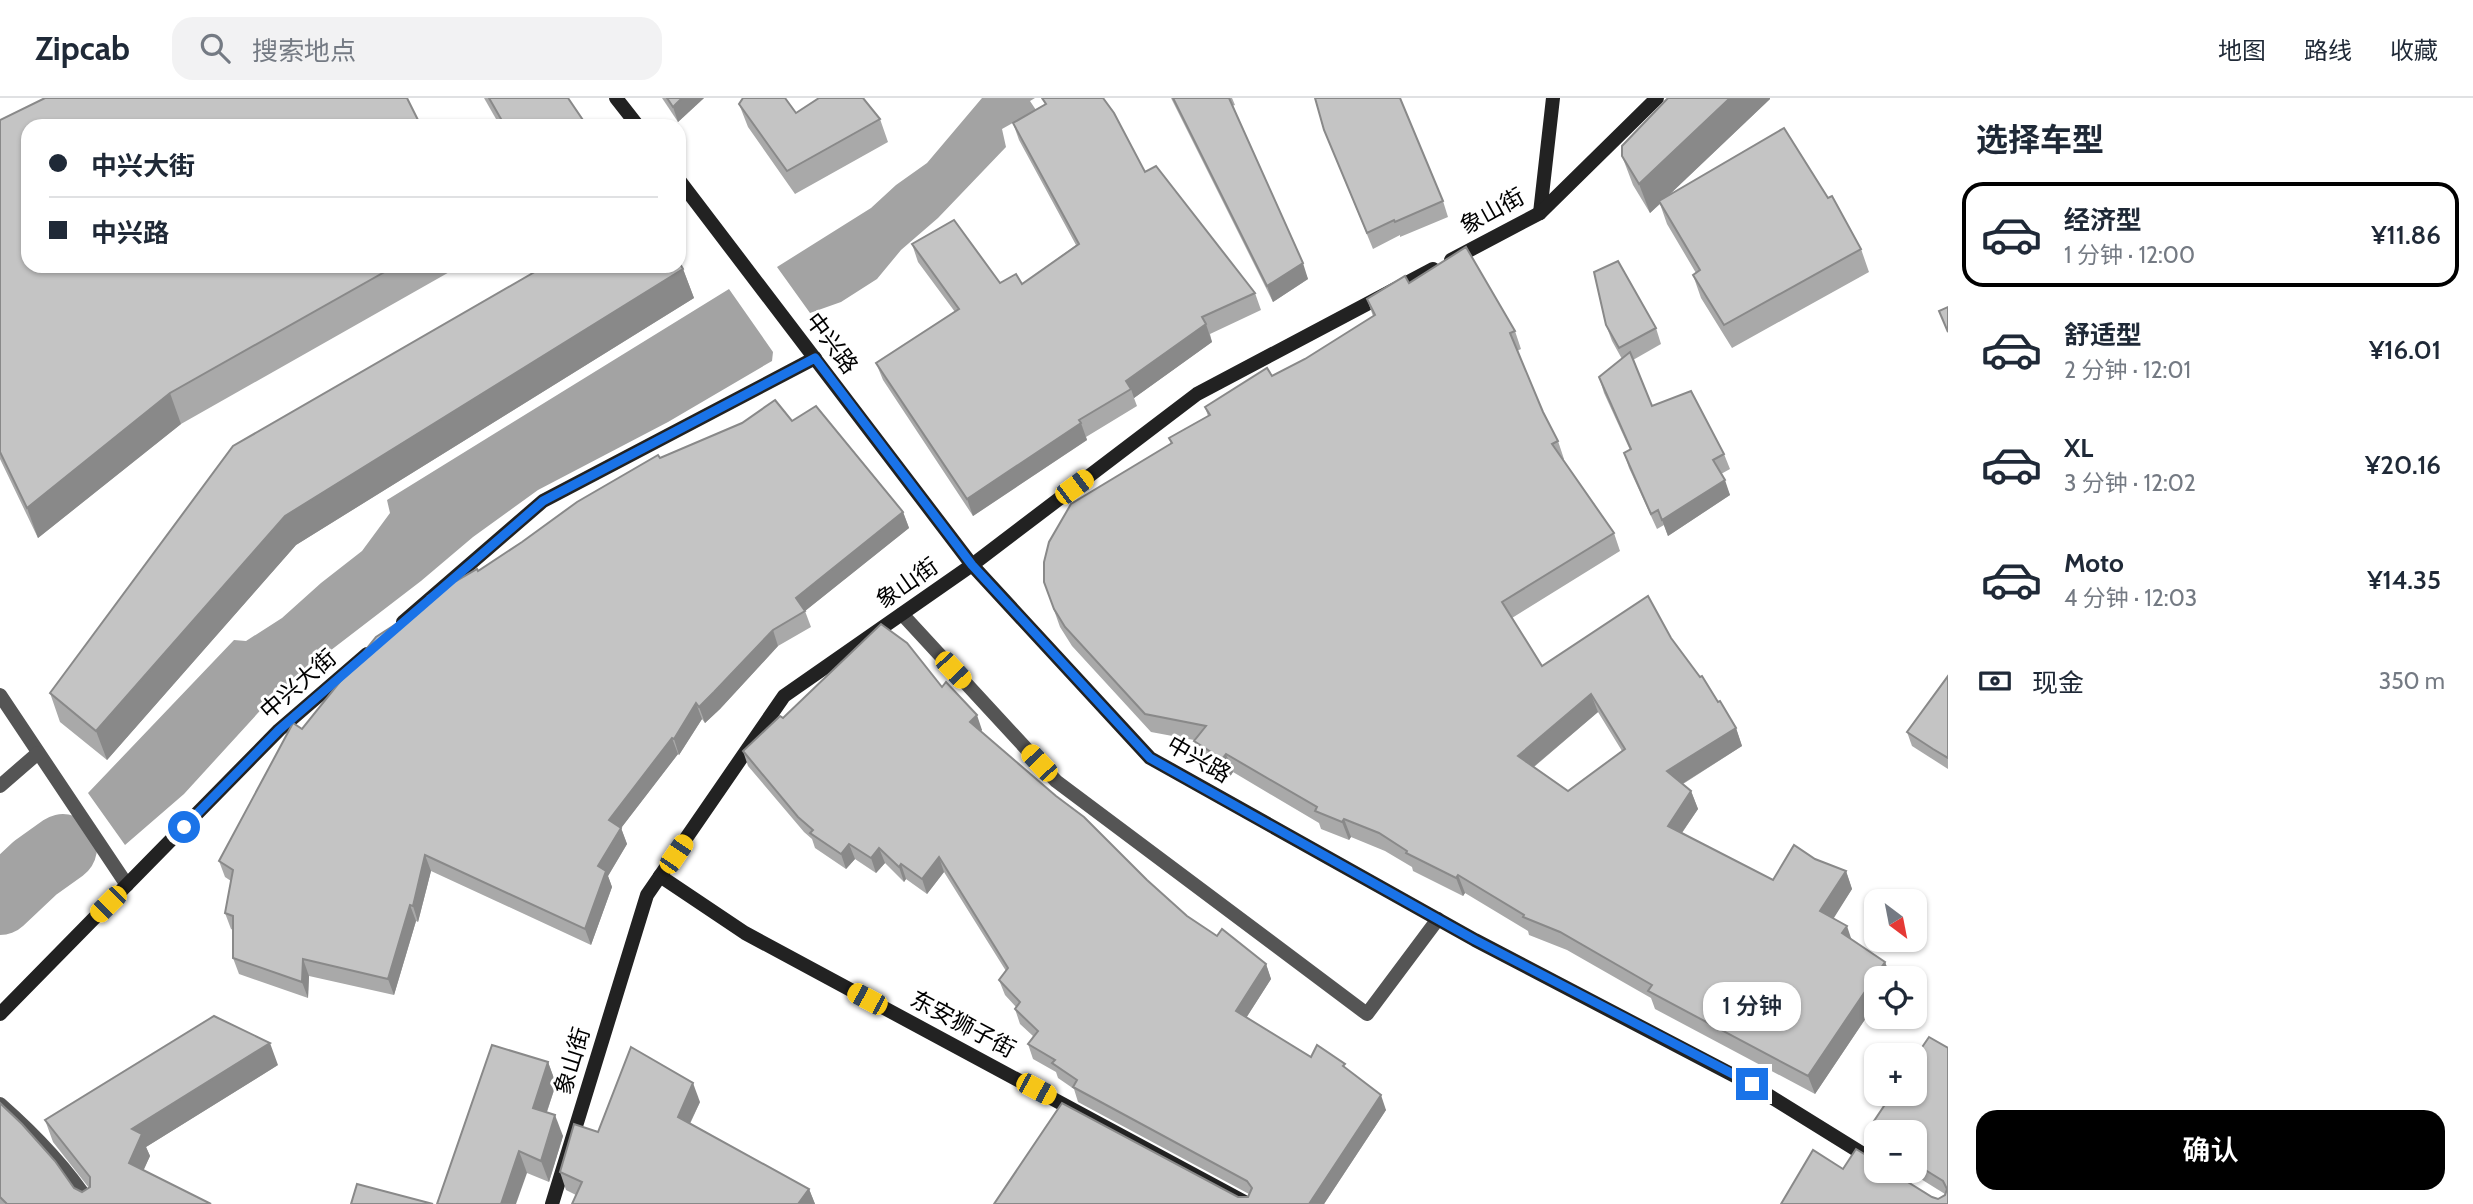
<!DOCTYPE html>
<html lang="zh">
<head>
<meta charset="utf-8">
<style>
  :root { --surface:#fff; --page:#f2f2f3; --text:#1f2937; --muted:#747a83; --line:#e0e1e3; --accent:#000 }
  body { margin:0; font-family:Cabin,"Noto Sans SC",sans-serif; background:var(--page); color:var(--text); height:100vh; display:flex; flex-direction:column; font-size:26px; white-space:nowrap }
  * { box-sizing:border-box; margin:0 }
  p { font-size:23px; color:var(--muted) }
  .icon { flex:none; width:38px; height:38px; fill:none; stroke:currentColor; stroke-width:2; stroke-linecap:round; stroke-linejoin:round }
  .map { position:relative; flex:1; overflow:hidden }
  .sheet { display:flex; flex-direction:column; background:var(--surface); width:525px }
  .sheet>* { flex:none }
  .guide { position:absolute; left:21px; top:21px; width:665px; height:154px; border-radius:21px; box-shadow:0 2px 5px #0004; display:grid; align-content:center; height:154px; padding:0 28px; background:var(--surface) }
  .needle { width:46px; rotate:148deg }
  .controls { position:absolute; left:1864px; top:791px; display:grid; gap:14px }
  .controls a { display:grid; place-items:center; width:63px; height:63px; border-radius:14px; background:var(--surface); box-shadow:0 2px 5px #0004; font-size:35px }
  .end { position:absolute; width:32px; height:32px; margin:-16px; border:9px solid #1a73e8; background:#fff; box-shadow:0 0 0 4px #fff }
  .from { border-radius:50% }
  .bubble { position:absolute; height:49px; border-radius:21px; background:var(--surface); box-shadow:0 2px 5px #0004; font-size:23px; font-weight:600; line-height:49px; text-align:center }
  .car { position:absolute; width:21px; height:42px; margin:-21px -10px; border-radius:9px; box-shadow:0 0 5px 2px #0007; background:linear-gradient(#f5c518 24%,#345 0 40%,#f5c518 0 76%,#345 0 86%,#f5c518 0) }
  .guide b { display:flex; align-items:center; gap:24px; height:66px; font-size:26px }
  .guide b+b { border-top:2px solid var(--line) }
  .guide i { width:18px; height:18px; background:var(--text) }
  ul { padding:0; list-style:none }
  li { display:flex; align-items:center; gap:21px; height:105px; margin:0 14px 10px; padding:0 14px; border:4px solid transparent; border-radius:21px }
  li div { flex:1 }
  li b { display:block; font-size:26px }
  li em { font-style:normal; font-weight:600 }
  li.selected { border-color:var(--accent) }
  li>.icon { width:63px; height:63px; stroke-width:1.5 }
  h2 { padding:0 28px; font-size:32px; line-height:84px }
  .pay { display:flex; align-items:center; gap:18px; height:77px; padding:0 28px; font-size:26px }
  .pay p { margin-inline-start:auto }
  .button { display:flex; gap:14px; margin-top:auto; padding:14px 28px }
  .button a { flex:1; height:80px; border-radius:21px; background:var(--accent); color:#fff; font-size:28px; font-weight:600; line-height:80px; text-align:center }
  header { display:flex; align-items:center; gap:42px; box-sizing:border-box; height:98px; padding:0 35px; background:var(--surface); border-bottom:2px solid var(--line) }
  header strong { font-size:33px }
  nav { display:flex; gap:38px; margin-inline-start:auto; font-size:24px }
  .search { width:490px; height:63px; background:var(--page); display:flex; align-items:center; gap:18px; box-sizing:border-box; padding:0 24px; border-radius:21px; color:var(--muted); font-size:26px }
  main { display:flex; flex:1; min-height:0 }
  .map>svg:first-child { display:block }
  .water { fill:#a3a3a3 }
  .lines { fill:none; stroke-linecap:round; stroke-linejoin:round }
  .river { stroke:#a3a3a3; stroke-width:68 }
  .street { stroke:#555; stroke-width:14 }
  .secondary { stroke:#222; stroke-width:14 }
  .wall { fill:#a9a9a9; fill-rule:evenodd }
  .shaded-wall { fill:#898989 }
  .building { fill:#c4c4c4; stroke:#898989; stroke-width:2; fill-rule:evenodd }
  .route { stroke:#1a73e8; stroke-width:9 }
  .labels { text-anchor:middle; stroke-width:6; stroke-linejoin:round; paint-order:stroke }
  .street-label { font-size:23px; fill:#000; stroke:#fff }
</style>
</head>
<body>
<header>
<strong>Zipcab</strong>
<div class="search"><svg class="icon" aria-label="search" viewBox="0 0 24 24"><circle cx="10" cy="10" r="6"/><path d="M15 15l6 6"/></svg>搜索地点</div>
<nav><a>地图</a><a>路线</a><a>收藏</a></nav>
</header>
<main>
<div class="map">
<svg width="1948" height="1106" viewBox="0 0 1948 1106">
  <rect width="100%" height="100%" fill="#fff"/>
  <!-- water -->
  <g class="water">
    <polygon points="982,0 1035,0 1030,3 1036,12 1002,31 1006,49 938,120 901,152 877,181 841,204 810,215 777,169 871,110 896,87 927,65"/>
    <polygon points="729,191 773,254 772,263 668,324 538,392 473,439 421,483 279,592 184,696 125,747 88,695 234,542 246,543 282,520 321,485 362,453 390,415 387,402"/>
  </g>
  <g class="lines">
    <!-- river -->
    <polyline class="river" points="0,803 35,770 63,750"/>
    <!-- street -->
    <g class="street">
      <polyline points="902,516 1056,683 1367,916 1438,821"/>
      <polyline points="0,597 127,787"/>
      <polyline points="0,688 38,655"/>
      <path d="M0 1006C33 1035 66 1069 90 1106"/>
    </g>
    <!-- secondary -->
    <g class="secondary">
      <polyline points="616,0 638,28"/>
      <polyline points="679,82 972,467 1150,660 1475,842 1752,987 1876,1064"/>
      <polyline points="1540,115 1553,0"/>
      <polyline points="1451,162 1540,115 1657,0"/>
      <polyline points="403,524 543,403 815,260"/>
      <polyline points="660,778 745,835 1248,1106"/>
      <polyline points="0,916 279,632 367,556"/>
      <polyline points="552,1106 647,797 784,598 972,467 1197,296 1433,171"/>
    </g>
  </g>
  <!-- wall -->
  <g class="wall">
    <polygon points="484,0 568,0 587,28 500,28"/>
    <polygon points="662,0 704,0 678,24"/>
    <polygon points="1042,0 1145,74 1255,195 1261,212 1210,236 1212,244 1134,300 1137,308 1086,339 1087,342 973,418 883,282 876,265 955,214 918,164 912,146 1000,185 1022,186 1076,147 1019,42 1013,25 1045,6"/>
    <polygon points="1171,0 1232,0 1235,7 1232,8 1308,181 1273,204"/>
    <polygon points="1668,0 1770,0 1770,1 1668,98 1828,100 1861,151 1869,174 1732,250 1701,200 1693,177 1696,175 1667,126 1660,106 1650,115 1633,87 1622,58"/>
    <polygon points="739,6 796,15 880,21 888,44 795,96 748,29"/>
    <polygon points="0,22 28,168 460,168 181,326 38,440 0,361"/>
    <polygon points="1324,32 1443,103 1448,119 1400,139 1400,137 1373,151"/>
    <polygon points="683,171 694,200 296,447 107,662 60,624 50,595"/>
    <path d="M1409 185 1515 233 1521 251 1517 253 1543 314 1558 343 1564 361 1563 362 1614 435 1620 453 1512 520 1542 568 1671 540 1736 630 1742 648 1683 686 1691 693 1698 711 1682 735 1773 782 1815 761 1846 773 1852 791 1833 820 1851 841 1885 864 1891 880H1876V905L1815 996 1655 911 1651 900 1567 852 1529 837 1528 833 1465 795 1463 798 1413 773 1412 769 1385 753 1351 739 1349 742 1321 731 1319 725 1233 674 1229 680 1200 661 1194 642 1151 634 1072 548 1060 529 1044 484 1171 346 1169 340 1208 318 1205 309 1272 278 1305 261 1373 218 1367 201ZM1598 614 1622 653 1568 693 1534 669Z"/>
    <polygon points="1606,227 1656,230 1661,246 1633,262 1652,308 1724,356 1730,371 1721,376 1730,397 1668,438 1664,427 1657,431 1629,370 1624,355 1630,352 1604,295 1599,279 1622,261 1612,243"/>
    <polygon points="792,323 903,414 909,430 805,513 811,529 778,548 720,611 705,625 702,621 679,657 678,656 621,730 627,746 608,778 612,789 591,847 431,773 418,824 416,823 394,897 309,878 308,900 239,876 233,860 233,832 231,831 225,815 231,783 225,779 219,763 302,631 430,504 428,498 478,473 660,360"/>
    <polygon points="1948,578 1948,671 1912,648 1907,634"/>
    <polygon points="942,589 982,632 981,633 1187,818 1217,838 1266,866 1271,881 1246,920 1311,959 1346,970 1386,1012 1324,1106 994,1106 1238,1099 1248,1099 1249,1096 1078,1004 1074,991 1058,980 1056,974 1033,961 1028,946 1033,938 1020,926 1015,911 1016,909 1005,897 999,882 1006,873 944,774 927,796 906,781 904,784 885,765 876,775 855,761 846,771 815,750 812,741 804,734 748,668 743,653 783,620"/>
    <polygon points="1948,950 1948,1106 1843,1071 1876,1073 1932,1099 1938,1101 1945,1096 1908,1073 1914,1073 1914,1034 1876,1034 1876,1053 1872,1050 1866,1035"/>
    <polygon points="548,964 556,986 547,1014 563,1038 549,1084 527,1075 437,1106"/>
    <polygon points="278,967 146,1049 150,1058 143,1072 211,1106 0,1106 0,1005 74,1090 82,1094 89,1090 53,1044 45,1022"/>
    <polygon points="700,1004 690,1026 809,1091 815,1106 572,1106 576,1097 566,1092 560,1074 598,1034"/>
  </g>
  <!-- shaded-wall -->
  <g class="shaded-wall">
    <polygon points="682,0 704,0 678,24 673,9"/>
    <polygon points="1730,0 1770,0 1770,1 1650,115 1639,86"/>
    <polygon points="1303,165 1308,181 1273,204 1267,188"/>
    <polygon points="683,171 694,200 296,447 107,662 96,633 285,418"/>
    <polygon points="1206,226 1212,244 1134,300 1131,291 1126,283"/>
    <polygon points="170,295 181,326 38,440 27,410"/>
    <polygon points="1081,325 1087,342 973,418 967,401"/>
    <polygon points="1725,382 1730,397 1668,438 1662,422"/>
    <polygon points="903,414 909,430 805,513 796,500"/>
    <polygon points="773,532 778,548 720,611 705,625 699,609"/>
    <polygon points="1591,596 1598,614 1525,676 1518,658"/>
    <polygon points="696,605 702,621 679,657 674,641"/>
    <polygon points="977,617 982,632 976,639 970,624"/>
    <polygon points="1736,630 1742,648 1674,691 1667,673"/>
    <polygon points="672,640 678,656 615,738 609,722"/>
    <polygon points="1226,656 1233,674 1229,680 1222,661"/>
    <polygon points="1691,693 1698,711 1674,746 1668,728"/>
    <polygon points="1344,721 1351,739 1349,742 1342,724"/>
    <polygon points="621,730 627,746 608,778 612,789 591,847 585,831 598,768"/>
    <polygon points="849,746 855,761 846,771 841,756"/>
    <polygon points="879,750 885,765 876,775 871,760"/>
    <polygon points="425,757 431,773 418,824 413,808"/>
    <polygon points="939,759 944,774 927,796 922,781"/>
    <polygon points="901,766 906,781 904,784 899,769"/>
    <polygon points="1846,773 1852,791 1827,831 1820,813"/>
    <polygon points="1458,777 1465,795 1463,798 1456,780"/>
    <polygon points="410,807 416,823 394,897 388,881"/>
    <polygon points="1847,828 1853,846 1842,835"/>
    <polygon points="303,861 309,878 308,900 302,884"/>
    <polygon points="1885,864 1891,880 1876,880 1876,905 1815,996 1808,978"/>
    <polygon points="1266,866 1271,881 1241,928 1236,913"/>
    <polygon points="270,945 278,967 146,1049 150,1058 137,1087 129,1065 132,1031"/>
    <polygon points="548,964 556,986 541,1031 533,1010"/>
    <polygon points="693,985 700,1004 684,1037 678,1019"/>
    <polygon points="1381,997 1386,1012 1324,1106 1309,1106"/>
    <polygon points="555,1017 563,1038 549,1084 541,1063"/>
    <polygon points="519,1053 527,1075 516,1106 501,1106"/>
    <polygon points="809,1091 815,1106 798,1106"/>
  </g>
  <!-- building -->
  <g class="building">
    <polygon points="45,0 407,0 421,28 28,28 28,168 395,168 170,295 27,410 0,354 0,22"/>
    <polygon points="489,0 568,0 587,28 505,28"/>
    <polygon points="667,0 682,0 673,9"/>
    <polygon points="743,0 785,0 796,15 819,0 863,0 880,21 787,73 739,6"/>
    <polygon points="1042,0 1103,0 1114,15 1145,74 1156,68 1255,195 1202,219 1206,226 1126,283 1131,291 1079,322 1081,325 967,401 876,265 959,211 912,146 954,122 1000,185 1016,176 1022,186 1079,146 1013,25 1046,6"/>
    <polygon points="1173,0 1229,0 1303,165 1267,188"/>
    <polygon points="1315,0 1400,0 1443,103 1395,124 1394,122 1367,135 1324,32"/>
    <polygon points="1668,0 1730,0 1639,86 1622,58 1622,48"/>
    <polygon points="1784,30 1828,100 1832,98 1861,151 1724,227 1693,177 1700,172 1659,103"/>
    <path d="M1466 149 1515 233 1510 235 1543 314 1558 343 1552 346 1614 435 1502 504 1542 568 1648 498 1671 540 1700 579 1702 578 1718 604 1720 603 1736 630 1667 673 1691 693 1668 728 1773 782 1794 747 1815 761 1846 773 1820 813 1847 828 1842 835 1885 864 1808 978 1648 893 1652 887 1560 834 1523 819 1524 817 1458 777 1456 780 1406 755 1407 753 1379 735 1344 721 1342 724 1315 713 1317 709 1226 656 1222 661 1194 643 1206 628 1145 616 1065 529 1054 511 1044 484V464L1049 444 1071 406 1172 345 1169 340 1210 317 1205 309 1267 270 1272 278 1305 261 1375 217 1367 201 1405 178 1409 185ZM1591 596 1625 651 1568 693 1518 658Z"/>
    <polygon points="1618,163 1656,230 1619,250 1606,227 1594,174"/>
    <polygon points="679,164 683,171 285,418 96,633 50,595 233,348 545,168 679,168"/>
    <polygon points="1948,209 1948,234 1939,213"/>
    <polygon points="1630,254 1652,308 1691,293 1724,356 1713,362 1725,382 1662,422 1658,412 1651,416 1624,355 1631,351 1599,279"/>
    <polygon points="775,302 792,323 816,308 903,414 796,500 805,513 773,532 714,594 699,609 696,605 674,641 672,640 609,722 621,730 598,768 606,773 585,831 425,757 413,808 410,807 388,881 303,861 302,884 233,860 233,818 225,815 233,772 219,763 293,625 302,631 376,539 433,502 428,498 454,482 456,483 477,471 478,473 522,444 577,404 658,357 660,360 742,325"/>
    <polygon points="881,526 907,545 942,589 946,584 977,617 970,624 1056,698 1084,719 1147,782 1187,818 1217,838 1222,831 1266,866 1236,913 1311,959 1317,947 1345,966 1343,968 1381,997 1309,1106 994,1106 1062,1005 1238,1099 1248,1099 1252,1090 1247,1083 1073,989 1077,982 1052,965 1055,962 1028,946 1038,933 1015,911 1020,904 999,882 1008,870 939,759 922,781 901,766 899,769 879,750 871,760 849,746 841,756 810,735 813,732 798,719 743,653 780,618 783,620"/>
    <polygon points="1948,578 1948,660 1933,651 1907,634"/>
    <polygon points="214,918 270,945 132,1031 142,1036 129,1065 211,1106 7,1106 0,1099 0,1005 22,1026 55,1063 74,1090 82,1094 90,1089 90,1079 45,1022"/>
    <polygon points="1929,939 1948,950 1948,1106 1781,1106 1813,1052 1843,1071 1856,1051 1866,1057 1875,1057 1876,1073 1890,1073 1932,1099 1938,1101 1945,1097 1947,1091 1943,1083 1914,1065 1914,1034 1876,1034 1876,1041 1866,1035 1892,996 1914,996 1914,961"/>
    <polygon points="492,947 548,964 533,1010 555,1017 541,1063 519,1053 501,1106 437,1106"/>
    <polygon points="631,949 693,985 678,1019 809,1091 798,1106 572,1106 582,1084 560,1074 574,1026 598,1034"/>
    <polygon points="357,1086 433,1106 351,1106"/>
  </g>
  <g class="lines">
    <!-- route -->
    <polyline class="route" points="184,729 279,632 543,403 815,260 972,467 1150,660 1475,842 1752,986"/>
  </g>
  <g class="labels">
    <!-- street labels -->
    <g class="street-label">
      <text transform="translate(1492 113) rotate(-29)" y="8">象山街</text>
      <text transform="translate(832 245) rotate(53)" y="8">中兴路</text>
      <text transform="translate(907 485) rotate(-35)" y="8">象山街</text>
      <text transform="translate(298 586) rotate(-41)" y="8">中兴大街</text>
      <text transform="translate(1199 661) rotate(30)" y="8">中兴路</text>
      <text transform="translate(963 926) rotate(28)" y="8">东安狮子街</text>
      <text transform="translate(572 963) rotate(-73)" y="8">象山街</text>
    </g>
  </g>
</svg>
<div class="controls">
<a><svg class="needle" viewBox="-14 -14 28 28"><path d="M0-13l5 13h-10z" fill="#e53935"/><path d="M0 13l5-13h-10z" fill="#747a83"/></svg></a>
<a><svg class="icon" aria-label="locate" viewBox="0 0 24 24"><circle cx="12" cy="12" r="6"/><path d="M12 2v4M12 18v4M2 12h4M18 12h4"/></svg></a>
<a>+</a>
<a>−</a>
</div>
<i class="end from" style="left:184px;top:729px"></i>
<i class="end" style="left:1752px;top:986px"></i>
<div class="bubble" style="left:1703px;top:884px;width:98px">1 分钟</div>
<i class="car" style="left:1074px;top:389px;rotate:53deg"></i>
<i class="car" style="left:953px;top:572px;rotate:137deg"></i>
<i class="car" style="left:1039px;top:665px;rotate:317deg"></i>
<i class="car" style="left:676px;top:756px;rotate:34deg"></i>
<i class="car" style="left:108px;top:806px;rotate:225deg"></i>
<i class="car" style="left:867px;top:901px;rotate:298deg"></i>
<i class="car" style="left:1036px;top:991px;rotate:118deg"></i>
<div class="guide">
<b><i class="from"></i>中兴大街</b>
<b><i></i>中兴路</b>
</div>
</div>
<section class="sheet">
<h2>选择车型</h2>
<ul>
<li class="selected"><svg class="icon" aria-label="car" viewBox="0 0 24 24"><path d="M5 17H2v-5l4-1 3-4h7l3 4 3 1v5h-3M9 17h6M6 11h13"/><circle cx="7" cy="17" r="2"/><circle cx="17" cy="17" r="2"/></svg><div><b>经济型</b><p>1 分钟 · 12:00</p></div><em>¥11.86</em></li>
<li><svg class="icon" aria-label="car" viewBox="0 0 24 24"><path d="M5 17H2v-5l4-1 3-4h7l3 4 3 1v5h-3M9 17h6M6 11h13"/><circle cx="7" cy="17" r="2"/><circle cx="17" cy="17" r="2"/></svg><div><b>舒适型</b><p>2 分钟 · 12:01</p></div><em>¥16.01</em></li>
<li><svg class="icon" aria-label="car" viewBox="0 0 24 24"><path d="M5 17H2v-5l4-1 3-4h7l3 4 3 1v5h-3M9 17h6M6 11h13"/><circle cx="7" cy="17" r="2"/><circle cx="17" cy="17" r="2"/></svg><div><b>XL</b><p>3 分钟 · 12:02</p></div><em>¥20.16</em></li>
<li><svg class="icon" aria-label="car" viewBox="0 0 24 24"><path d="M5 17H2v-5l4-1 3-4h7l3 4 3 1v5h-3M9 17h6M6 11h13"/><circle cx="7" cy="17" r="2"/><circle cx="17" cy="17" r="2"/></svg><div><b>Moto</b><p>4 分钟 · 12:03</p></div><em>¥14.35</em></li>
</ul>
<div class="pay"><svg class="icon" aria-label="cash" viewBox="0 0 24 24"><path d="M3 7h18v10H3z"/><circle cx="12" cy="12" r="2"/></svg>现金<p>350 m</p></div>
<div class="button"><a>确认</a></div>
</section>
</main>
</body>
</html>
